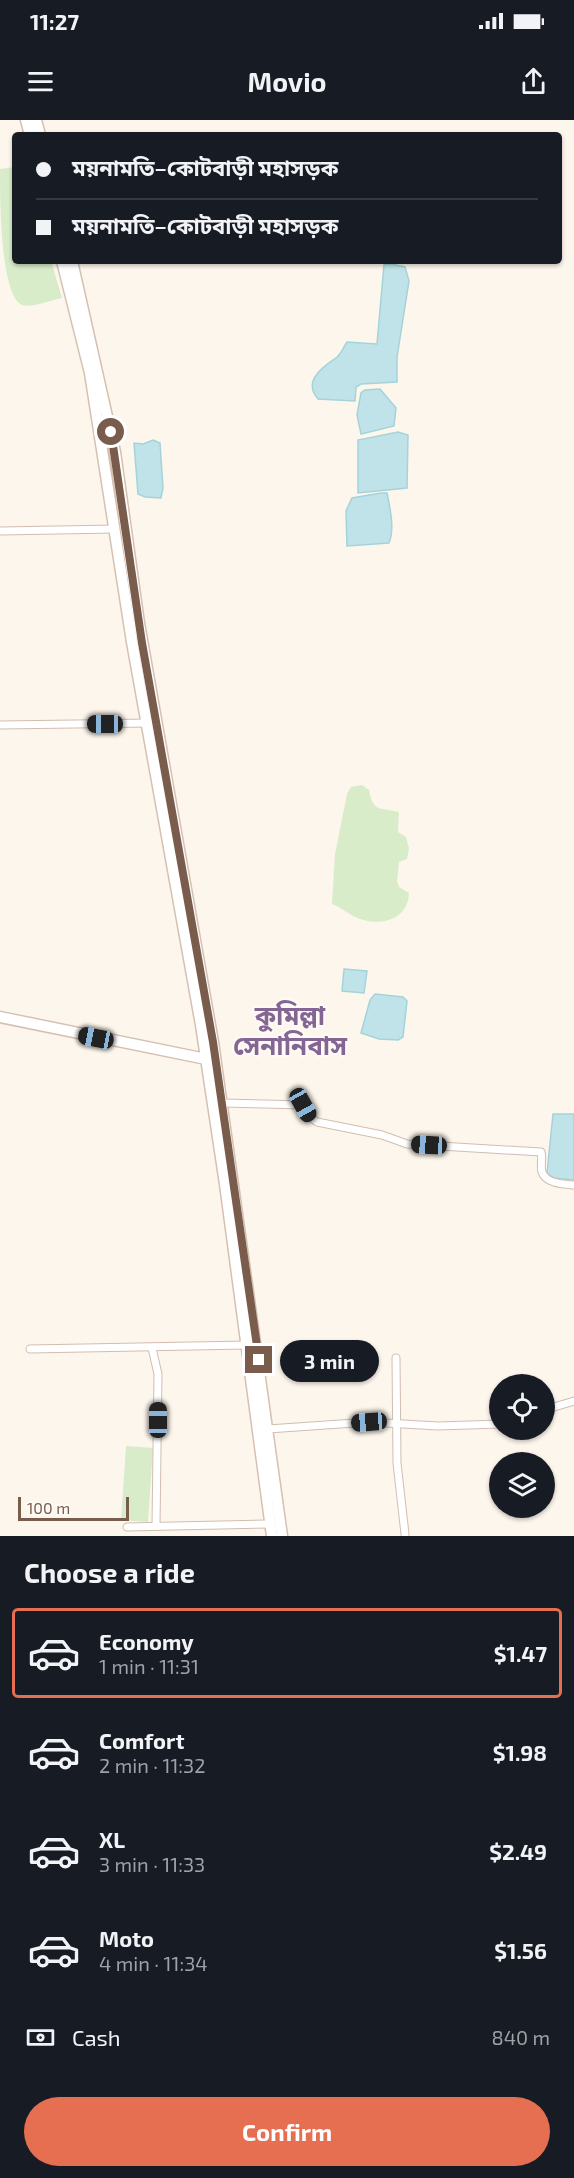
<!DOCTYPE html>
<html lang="en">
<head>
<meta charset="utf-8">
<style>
  :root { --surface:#171b24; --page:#242831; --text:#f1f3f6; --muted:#9ea1a6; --line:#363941; --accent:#e76f51 }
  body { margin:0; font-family:"Exo 2","Noto Sans Bengali",sans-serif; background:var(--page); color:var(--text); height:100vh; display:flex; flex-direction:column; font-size:22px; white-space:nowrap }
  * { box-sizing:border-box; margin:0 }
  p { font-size:20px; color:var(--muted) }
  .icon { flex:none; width:33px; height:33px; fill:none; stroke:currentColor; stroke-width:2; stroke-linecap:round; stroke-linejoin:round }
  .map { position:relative; height:1416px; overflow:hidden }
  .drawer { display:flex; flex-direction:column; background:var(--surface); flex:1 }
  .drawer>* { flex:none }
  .banner { position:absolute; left:12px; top:12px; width:550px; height:132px; border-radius:6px; box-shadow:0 2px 4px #0004; display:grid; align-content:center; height:132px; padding:0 24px; background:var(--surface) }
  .controls { position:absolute; left:489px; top:1254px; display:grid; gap:12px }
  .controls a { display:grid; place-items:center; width:66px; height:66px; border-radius:50%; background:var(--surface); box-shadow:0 2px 4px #0004; font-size:30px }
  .scale { position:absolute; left:18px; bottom:15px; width:111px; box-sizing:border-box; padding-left:6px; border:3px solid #7a5c4d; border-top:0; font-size:16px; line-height:21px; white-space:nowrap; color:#7a5c4d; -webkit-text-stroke:4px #fffaf3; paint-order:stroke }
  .end { position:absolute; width:27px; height:27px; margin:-14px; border:8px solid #7a5c4d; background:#fff; box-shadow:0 0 0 3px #fff }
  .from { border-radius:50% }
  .bubble { position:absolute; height:42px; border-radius:21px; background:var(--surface); box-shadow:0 2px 4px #0004; font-size:20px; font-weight:700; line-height:42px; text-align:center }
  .car { position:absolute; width:18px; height:36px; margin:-18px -9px; border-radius:8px; box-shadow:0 0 4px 2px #0007; background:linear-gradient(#222 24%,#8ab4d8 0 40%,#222 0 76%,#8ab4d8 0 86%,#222 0) }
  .banner b { display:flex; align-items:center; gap:21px; height:57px; font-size:22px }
  .banner b+b { border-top:2px solid var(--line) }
  .banner i { width:15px; height:15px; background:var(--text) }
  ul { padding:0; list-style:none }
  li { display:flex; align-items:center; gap:18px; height:90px; margin:0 12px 9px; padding:0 12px; border:3px solid transparent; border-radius:6px }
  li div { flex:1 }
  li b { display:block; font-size:22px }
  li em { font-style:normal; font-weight:700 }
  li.on { border-color:var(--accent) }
  li>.icon { width:54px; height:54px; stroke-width:1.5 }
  h2 { padding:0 24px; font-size:27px; line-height:72px }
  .pay { display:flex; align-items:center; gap:15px; height:66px; padding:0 24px; font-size:22px }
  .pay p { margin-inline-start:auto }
  .action { display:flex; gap:12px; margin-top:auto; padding:12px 24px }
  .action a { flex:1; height:69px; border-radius:36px; background:var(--accent); color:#fff; font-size:24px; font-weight:700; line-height:69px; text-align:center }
  .status { display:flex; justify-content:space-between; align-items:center; height:42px; padding:0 30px; background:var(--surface); direction:ltr }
  .status svg { height:16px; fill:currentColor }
  header { display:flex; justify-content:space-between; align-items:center; height:78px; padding:0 24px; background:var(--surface); font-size:27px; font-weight:700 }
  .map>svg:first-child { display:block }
  .green { fill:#d8ecc9 }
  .water { fill:#bfe3e8; stroke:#a5d3da; stroke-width:1.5 }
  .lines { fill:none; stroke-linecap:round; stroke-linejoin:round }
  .street-casing { stroke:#d1beb0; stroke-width:9 }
  .secondary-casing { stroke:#d6c0b0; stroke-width:13 }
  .street { stroke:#fff; stroke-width:7 }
  .secondary { stroke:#fff; stroke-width:10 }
  .route { stroke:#7a5c4d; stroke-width:8 }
  .labels { text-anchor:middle; stroke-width:4.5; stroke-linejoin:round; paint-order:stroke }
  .district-label { font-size:26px; font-weight:bold; fill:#846695; stroke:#fffaf3 }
</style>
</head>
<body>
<div class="status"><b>11:27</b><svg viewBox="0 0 49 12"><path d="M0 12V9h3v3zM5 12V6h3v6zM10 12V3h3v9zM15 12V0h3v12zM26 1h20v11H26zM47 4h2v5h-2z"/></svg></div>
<header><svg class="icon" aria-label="menu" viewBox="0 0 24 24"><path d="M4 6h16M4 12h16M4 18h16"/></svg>Movio<svg class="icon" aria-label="share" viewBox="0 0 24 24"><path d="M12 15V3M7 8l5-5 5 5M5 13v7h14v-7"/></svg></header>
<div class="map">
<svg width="574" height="1416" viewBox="0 0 574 1416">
  <rect width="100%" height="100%" fill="#fdf6ec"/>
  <!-- green -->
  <g class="green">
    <path d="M15 47V141H51L62 178C51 180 32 188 22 185 0 175 0 78 0 49Z"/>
    <path d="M362 665 369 670C373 692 378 687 399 692L398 712 406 717 409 728 407 739 399 742 397 761 399 767 409 773C408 802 376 808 353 796 346 792 340 787 332 784L335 734 347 674 351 667Z"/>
    <polygon points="126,1326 153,1328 148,1402 121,1400"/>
  </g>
  <!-- water -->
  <g class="water">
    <path d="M391 144 405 147 409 161 397 237V262L361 264 356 267 355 281 318 279C302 261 323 247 336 238 341 234 343 228 347 222L377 224 384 145Z"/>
    <polygon points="380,269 396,288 394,306 361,314 357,295 361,273 365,270"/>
    <polygon points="398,312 408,315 407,368 358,373 358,320"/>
    <polygon points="153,320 160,323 163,368 161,378 145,377 138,374 134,323 143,324"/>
    <path d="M381 373H387C390 388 395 409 389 423L347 426 346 391 352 378Z"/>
    <polygon points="344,849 367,851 364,873 342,871"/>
    <polygon points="375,874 403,877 407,881 403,917 398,920 379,919 361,913 370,880"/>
    <polygon points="553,994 574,994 574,1060 554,1058 547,1053"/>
  </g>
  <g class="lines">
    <defs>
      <g id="street">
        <polyline points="0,411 115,409"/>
        <polyline points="0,605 151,603"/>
        <path d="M222 983 303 985 309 996 317 1002 382 1015 407 1024 541 1032C543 1038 540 1045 542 1052 546 1064 564 1064 574 1065"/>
        <polyline points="152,1228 158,1254 156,1406"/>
        <polyline points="30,1229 246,1225"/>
        <polyline points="396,1238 397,1343 405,1414"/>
        <polyline points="544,1290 574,1281"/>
        <polyline points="268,1309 369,1302 438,1306 500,1304"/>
        <polyline points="127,1407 270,1404"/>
      </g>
      <g id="secondary">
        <polyline points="26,0 30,15"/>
        <polyline points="36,0 40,15"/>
        <polyline points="62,141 90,253 132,522 201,905 225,1064 272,1416"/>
        <polyline points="72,141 115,332 139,503 213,922 282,1416"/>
        <polyline points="0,897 211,940"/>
      </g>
    </defs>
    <!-- street casing -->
    <use href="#street" class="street-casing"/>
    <!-- secondary casing -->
    <use href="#secondary" class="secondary-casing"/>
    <!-- street -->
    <use href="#street" class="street"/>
    <!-- secondary -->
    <use href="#secondary" class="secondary"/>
  </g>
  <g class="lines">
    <!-- route -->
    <polyline class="route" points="111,312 142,523 213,922 259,1240"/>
  </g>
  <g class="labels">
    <!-- district labels -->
    <g class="district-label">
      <text x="290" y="905">কুমিল্লা<tspan x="290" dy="30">সেনানিবাস</tspan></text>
    </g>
  </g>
</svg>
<div class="controls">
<a><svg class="icon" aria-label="locate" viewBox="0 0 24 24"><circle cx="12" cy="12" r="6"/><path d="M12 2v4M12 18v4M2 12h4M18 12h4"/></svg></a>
<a><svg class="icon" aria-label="layers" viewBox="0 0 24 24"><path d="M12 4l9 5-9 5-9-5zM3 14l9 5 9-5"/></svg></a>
</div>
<div class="scale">100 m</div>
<i class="end from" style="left:111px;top:312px"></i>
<i class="end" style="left:259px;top:1240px"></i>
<div class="bubble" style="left:280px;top:1220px;width:99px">3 min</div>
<i class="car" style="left:105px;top:604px;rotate:270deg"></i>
<i class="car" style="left:96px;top:918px;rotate:281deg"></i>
<i class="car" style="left:303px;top:985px;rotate:151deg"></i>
<i class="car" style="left:429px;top:1025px;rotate:273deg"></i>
<i class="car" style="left:158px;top:1300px;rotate:0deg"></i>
<i class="car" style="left:369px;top:1302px;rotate:266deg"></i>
<div class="banner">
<b><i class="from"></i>ময়নামতি–কোটবাড়ী মহাসড়ক</b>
<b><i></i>ময়নামতি–কোটবাড়ী মহাসড়ক</b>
</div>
</div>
<section class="drawer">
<h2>Choose a ride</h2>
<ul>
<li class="on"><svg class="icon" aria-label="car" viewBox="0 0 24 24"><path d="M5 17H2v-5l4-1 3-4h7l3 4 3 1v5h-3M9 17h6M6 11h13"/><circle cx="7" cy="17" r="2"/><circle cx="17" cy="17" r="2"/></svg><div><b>Economy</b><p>1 min · 11:31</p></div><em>$1.47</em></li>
<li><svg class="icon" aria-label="car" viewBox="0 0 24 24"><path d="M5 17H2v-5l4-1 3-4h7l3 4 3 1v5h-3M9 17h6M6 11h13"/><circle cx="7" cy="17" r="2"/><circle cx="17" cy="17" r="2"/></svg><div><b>Comfort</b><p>2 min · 11:32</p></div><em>$1.98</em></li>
<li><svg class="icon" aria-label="car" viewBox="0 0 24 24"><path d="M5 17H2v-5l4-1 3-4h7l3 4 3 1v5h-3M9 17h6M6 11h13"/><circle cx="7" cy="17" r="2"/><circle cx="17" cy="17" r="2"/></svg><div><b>XL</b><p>3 min · 11:33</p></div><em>$2.49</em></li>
<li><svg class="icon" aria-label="car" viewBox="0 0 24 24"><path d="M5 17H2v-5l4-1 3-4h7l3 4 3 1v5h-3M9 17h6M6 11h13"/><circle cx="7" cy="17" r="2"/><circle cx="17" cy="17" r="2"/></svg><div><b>Moto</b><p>4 min · 11:34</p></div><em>$1.56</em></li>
</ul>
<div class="pay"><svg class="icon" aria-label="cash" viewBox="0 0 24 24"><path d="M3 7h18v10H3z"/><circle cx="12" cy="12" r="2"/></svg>Cash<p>840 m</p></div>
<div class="action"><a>Confirm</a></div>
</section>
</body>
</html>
